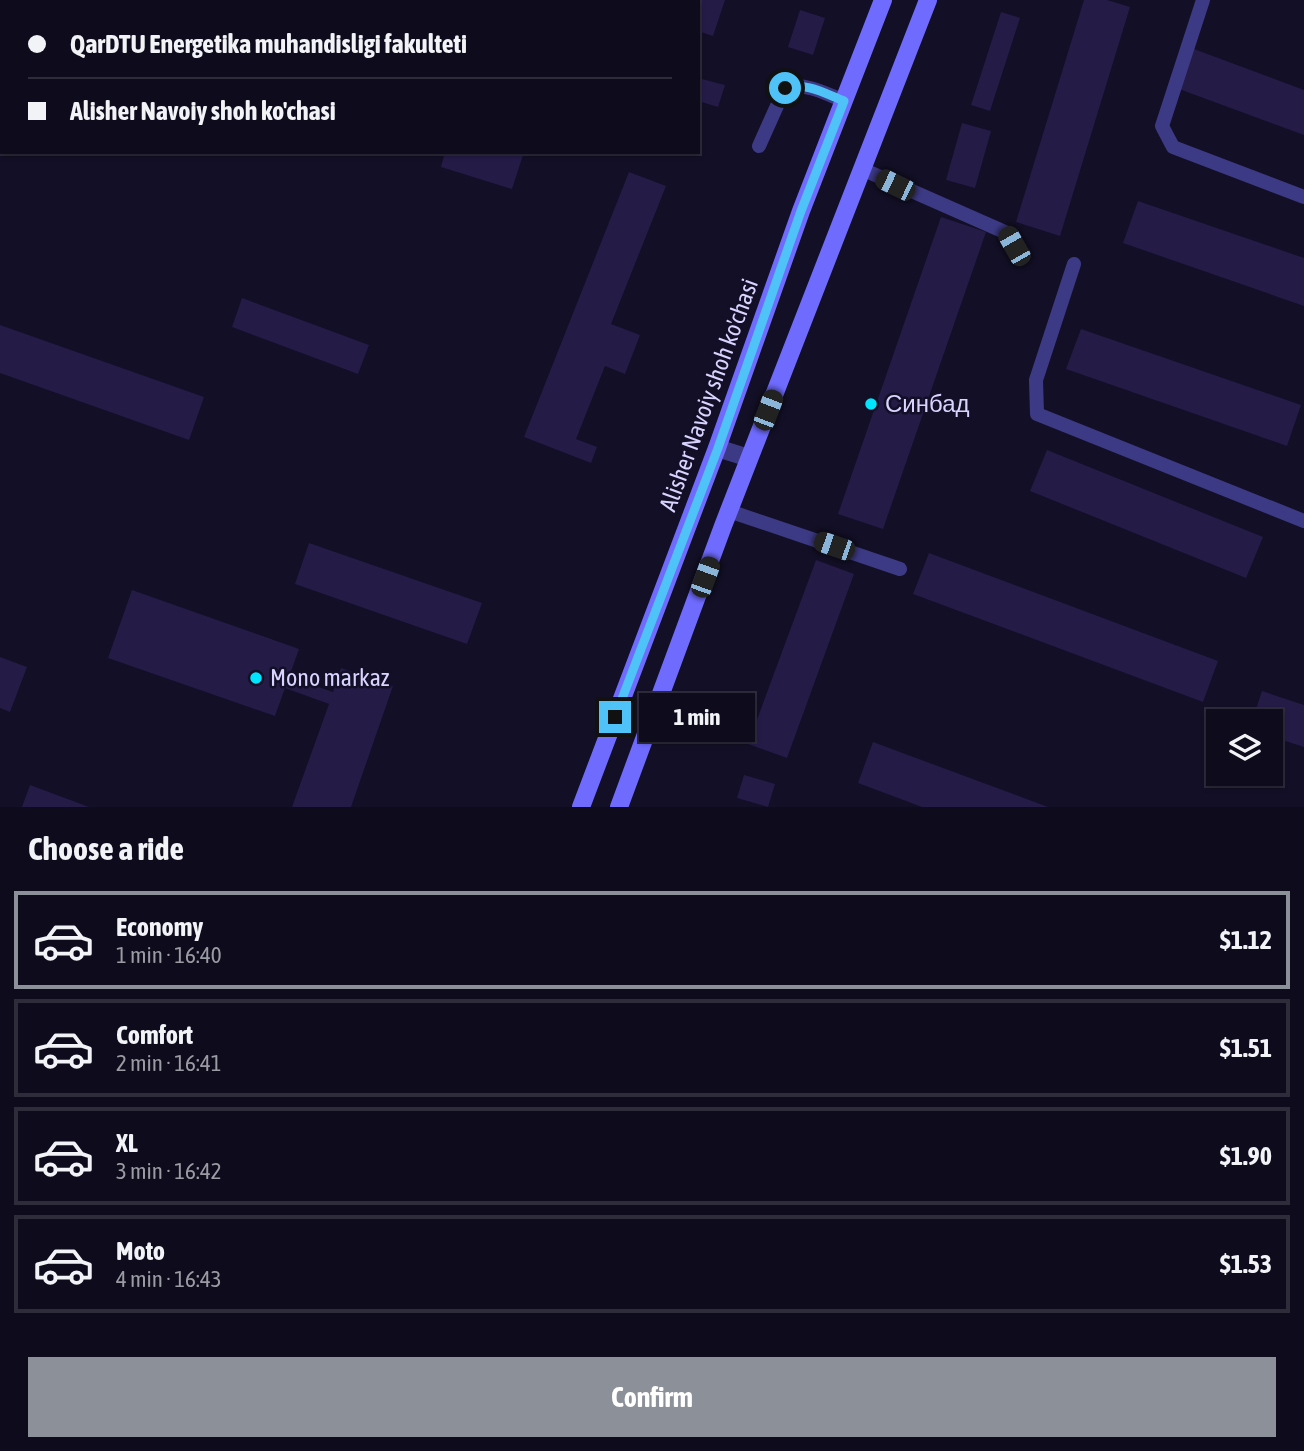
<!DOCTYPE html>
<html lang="en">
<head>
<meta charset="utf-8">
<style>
  :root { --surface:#0e0b1c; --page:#1c1929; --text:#f1f3f6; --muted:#9b9ba3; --line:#2e2b3b; --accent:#8c9099 }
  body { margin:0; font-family:"Asap Condensed",sans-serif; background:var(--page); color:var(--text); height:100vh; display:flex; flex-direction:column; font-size:26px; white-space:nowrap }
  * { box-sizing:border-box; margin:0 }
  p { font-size:23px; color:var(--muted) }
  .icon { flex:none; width:38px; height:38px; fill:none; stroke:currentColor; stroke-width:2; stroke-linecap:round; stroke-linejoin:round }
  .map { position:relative; height:807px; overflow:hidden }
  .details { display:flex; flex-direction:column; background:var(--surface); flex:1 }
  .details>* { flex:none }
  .guide { position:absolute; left:0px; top:0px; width:700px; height:154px; box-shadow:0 2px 5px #0004,0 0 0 2px var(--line); display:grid; align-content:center; height:154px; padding:0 28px; background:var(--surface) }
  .buttons { position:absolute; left:1206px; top:709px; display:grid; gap:14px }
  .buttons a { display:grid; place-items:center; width:77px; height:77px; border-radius:0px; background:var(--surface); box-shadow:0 2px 5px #0004,0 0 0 2px var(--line); font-size:35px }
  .end { position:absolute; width:32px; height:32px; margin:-16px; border:9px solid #4fc3f7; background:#111; box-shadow:0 0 0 4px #111 }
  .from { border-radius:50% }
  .bubble { position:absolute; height:49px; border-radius:0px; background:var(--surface); box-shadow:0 2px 5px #0004,0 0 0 2px var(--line); font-size:23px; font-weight:700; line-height:49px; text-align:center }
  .car { position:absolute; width:21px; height:42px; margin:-21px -10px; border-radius:9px; box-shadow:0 0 5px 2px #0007; background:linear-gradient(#222 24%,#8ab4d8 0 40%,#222 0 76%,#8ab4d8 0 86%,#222 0) }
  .guide b { display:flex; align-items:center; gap:24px; height:66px; font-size:26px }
  .guide b+b { border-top:2px solid var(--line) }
  .guide i { width:18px; height:18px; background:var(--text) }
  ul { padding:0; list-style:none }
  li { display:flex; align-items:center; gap:21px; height:98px; margin:0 14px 10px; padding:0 14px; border:4px solid var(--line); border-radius:0px }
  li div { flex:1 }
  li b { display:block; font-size:26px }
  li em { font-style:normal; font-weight:700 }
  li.selected { border-color:var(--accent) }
  li>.icon { width:63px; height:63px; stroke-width:1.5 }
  h2 { padding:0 28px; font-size:32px; line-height:84px }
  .button { display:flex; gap:14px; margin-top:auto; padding:14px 28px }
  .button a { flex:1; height:80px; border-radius:0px; background:var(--accent); color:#fff; font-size:28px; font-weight:700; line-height:80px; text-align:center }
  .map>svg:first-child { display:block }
  .building { fill:#241b47 }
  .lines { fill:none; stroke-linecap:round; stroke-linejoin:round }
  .service { stroke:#3d3a85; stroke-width:14 }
  .tertiary { stroke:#3d3a85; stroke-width:18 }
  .secondary { stroke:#6f6bff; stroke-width:18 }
  .route { stroke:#4fc3f7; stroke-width:9 }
  .poi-dot { fill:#00e5ff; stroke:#130f26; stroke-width:2.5 }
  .labels { text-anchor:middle; stroke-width:5; stroke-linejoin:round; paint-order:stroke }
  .street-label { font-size:24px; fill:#d9d4ff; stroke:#130f26 }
  .poi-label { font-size:24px; fill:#d9d4ff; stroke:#130f26; text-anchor:start }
</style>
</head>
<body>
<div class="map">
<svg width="1304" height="807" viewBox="0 0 1304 807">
  <rect width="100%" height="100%" fill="#130f26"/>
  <!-- building -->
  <g class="building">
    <polygon points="698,0 725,0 713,36 698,31"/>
    <polygon points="1084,0 1107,0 1130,7 1060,236 1016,222"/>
    <polygon points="800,10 825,18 813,55 788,47"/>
    <polygon points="1001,12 1020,18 990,111 971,105"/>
    <polygon points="1194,49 1304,90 1304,135 1179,89"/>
    <polygon points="698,78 725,85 718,107 698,101"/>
    <polygon points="962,123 991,131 975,188 946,180"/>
    <polygon points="445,152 524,152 512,189 441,167"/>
    <polygon points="629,172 666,186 611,324 640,335 625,374 605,366 576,439 597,447 591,463 524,437"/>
    <polygon points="1138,201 1304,258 1304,306 1123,243"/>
    <polygon points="941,217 986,232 883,529 838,514"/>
    <polygon points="242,298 369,345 358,374 232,327"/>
    <polygon points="0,325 204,397 189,440 0,373"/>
    <polygon points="1081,329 1301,405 1287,446 1066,369"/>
    <polygon points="1047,450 1263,537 1246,578 1030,491"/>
    <polygon points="309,543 482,603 467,644 295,584"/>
    <polygon points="929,553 1218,661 1203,702 913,594"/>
    <polygon points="816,560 854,574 787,758 748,744"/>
    <polygon points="132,590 299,649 289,677 333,692 341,668 393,686 351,807 292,807 329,704 285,688 275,716 108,658"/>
    <polygon points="0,657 27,667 10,712 0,708"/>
    <polygon points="1262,691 1304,705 1304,747 1270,736 1270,721 1252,721"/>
    <polygon points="873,742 1048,807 922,807 858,783"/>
    <polygon points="744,775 775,784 768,807 737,798"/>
    <polygon points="30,785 89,807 22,807"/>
  </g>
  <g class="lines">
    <!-- service -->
    <g class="service">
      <polyline points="1203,0 1162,126 1173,147 1304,197"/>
      <path d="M759 146 785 88C805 82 825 93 844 101"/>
      <polyline points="862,169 1007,233 1014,246"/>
      <polyline points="1074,264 1036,380 1037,414 1304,521"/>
      <polyline points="729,511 900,569"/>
    </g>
    <!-- tertiary -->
    <polyline class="tertiary" points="717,448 749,458"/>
    <!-- secondary -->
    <g class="secondary">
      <polyline points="581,807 717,448 801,211 883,0"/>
      <polyline points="619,807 723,526 928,0"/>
    </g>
  </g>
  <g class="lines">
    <!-- route -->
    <path class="route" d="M615 717 718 448 801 211 844 101C824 93 805 82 785 88"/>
  </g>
  <!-- markers -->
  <g class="poi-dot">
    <circle cx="871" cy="404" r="7"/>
    <circle cx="256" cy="678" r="7"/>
  </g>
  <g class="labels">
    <!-- street labels -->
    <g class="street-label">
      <text transform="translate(709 395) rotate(-70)" y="8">Alisher Navoiy shoh ko'chasi</text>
    </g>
    <!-- poi labels -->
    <g class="poi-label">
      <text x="885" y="412">Синбад</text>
      <text x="270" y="686">Mono markaz</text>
    </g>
  </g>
</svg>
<div class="buttons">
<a><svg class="icon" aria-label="layers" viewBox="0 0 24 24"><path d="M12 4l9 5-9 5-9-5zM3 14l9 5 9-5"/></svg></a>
</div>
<i class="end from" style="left:785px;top:88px"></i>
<i class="end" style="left:615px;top:717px"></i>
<div class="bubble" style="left:639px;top:693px;width:116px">1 min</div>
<i class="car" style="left:895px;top:185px;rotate:296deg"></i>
<i class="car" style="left:1014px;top:246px;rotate:330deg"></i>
<i class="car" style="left:768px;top:410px;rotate:21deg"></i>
<i class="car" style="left:834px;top:546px;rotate:289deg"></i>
<i class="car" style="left:705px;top:577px;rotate:20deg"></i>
<div class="guide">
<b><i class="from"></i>QarDTU Energetika muhandisligi fakulteti</b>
<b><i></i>Alisher Navoiy shoh ko'chasi</b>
</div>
</div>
<section class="details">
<h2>Choose a ride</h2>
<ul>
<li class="selected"><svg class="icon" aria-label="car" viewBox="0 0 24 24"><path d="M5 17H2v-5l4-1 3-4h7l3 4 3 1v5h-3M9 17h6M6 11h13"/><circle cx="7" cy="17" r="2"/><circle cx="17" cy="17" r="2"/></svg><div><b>Economy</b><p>1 min · 16:40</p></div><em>$1.12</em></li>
<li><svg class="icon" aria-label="car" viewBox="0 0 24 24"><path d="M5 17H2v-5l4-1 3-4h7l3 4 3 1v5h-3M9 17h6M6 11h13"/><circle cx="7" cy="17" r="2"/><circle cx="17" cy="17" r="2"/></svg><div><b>Comfort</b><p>2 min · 16:41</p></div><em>$1.51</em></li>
<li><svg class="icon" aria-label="car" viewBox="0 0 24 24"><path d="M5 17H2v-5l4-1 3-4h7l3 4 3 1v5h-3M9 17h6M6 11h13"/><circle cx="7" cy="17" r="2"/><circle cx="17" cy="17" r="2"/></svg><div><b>XL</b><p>3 min · 16:42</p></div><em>$1.90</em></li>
<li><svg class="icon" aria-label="car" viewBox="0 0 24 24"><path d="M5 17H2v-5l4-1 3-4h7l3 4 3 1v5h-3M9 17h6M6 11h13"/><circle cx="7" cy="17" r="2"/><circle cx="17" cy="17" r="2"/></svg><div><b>Moto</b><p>4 min · 16:43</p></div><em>$1.53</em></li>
</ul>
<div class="button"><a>Confirm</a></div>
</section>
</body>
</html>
